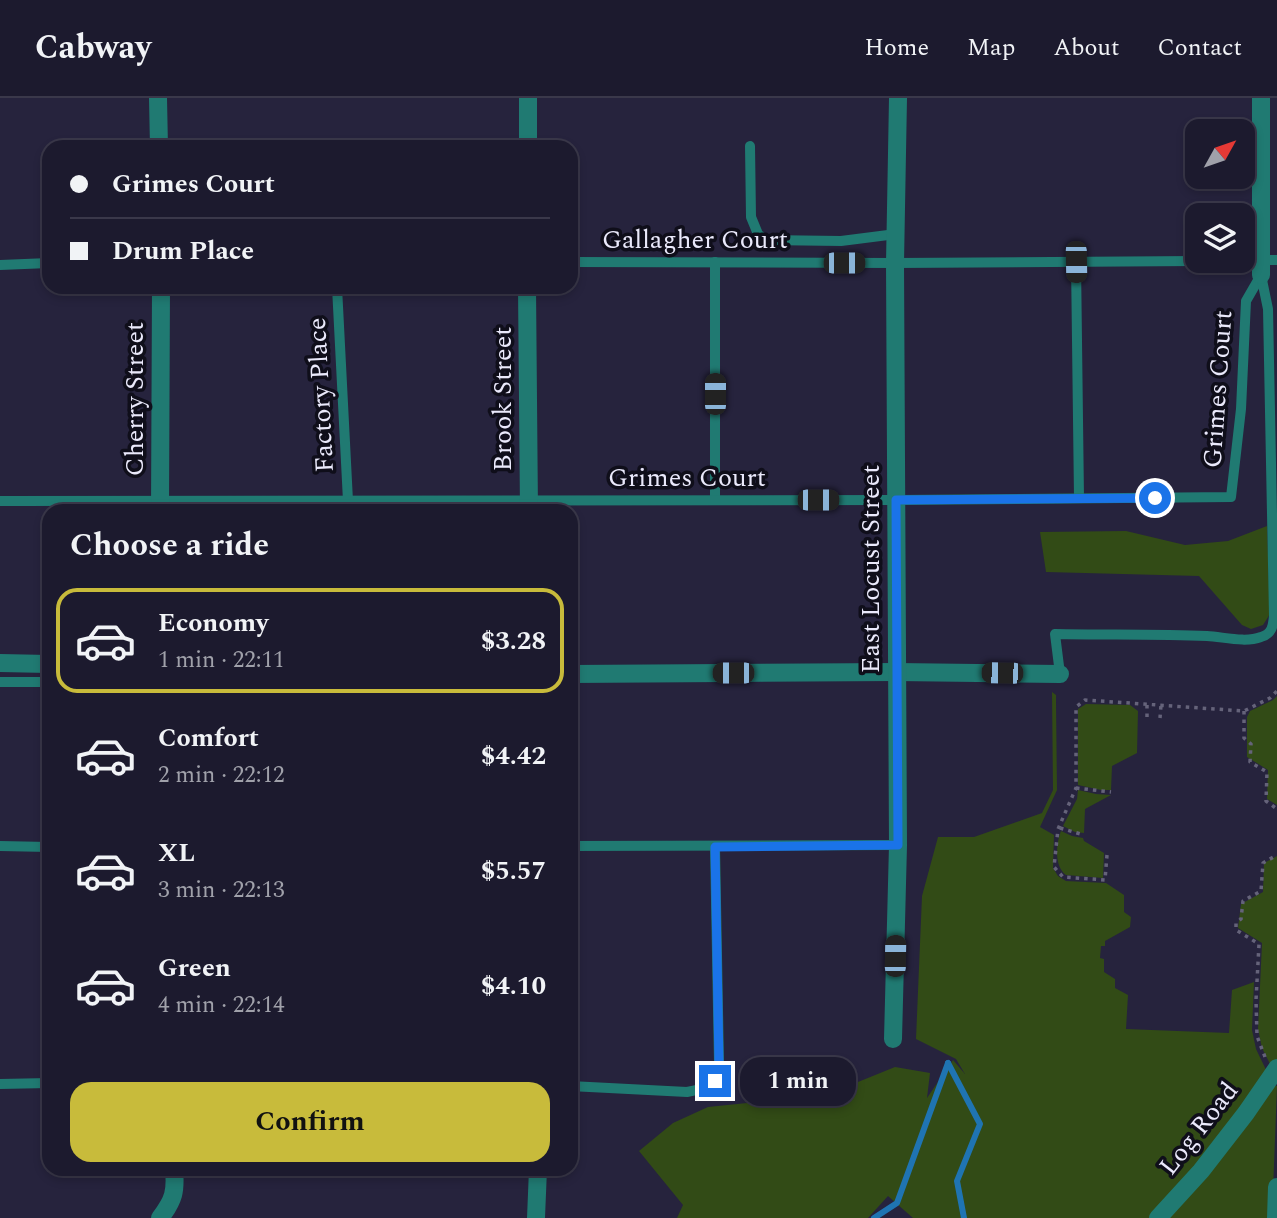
<!DOCTYPE html>
<html lang="en">
<head>
<meta charset="utf-8">
<style>
  :root { --surface:#1c1a2e; --page:#29273a; --text:#f1f3f6; --muted:#a0a1aa; --line:#3a384a; --accent:#c8bb3b }
  body { margin:0; font-family:Spectral,serif; background:var(--page); color:var(--text); height:100vh; display:flex; flex-direction:column; font-size:26px; white-space:nowrap }
  * { box-sizing:border-box; margin:0 }
  p { font-size:23px; color:var(--muted) }
  .icon { flex:none; width:38px; height:38px; fill:none; stroke:currentColor; stroke-width:2; stroke-linecap:round; stroke-linejoin:round }
  .map { position:relative; flex:1; overflow:hidden }
  .sheet { position:absolute; left:42px; top:406px; width:536px; height:672px; display:flex; flex-direction:column; background:var(--surface); border-radius:21px; box-shadow:0 4px 10px #0003,0 0 0 2px var(--line) }
  .sheet>* { flex:none }
  .top-card { position:absolute; left:42px; top:42px; width:536px; height:154px; border-radius:21px; box-shadow:0 4px 10px #0003,0 0 0 2px var(--line); display:grid; align-content:center; height:154px; padding:0 28px; background:var(--surface) }
  .needle { width:46px; rotate:50deg }
  .buttons { position:absolute; left:1185px; top:21px; display:grid; gap:14px }
  .buttons a { display:grid; place-items:center; width:70px; height:70px; border-radius:14px; background:var(--surface); box-shadow:0 4px 10px #0003,0 0 0 2px var(--line); font-size:35px }
  .end { position:absolute; width:32px; height:32px; margin:-16px; border:9px solid #1a73e8; background:#fff; box-shadow:0 0 0 4px #fff }
  .from { border-radius:50% }
  .bubble { position:absolute; height:49px; border-radius:21px; background:var(--surface); box-shadow:0 4px 10px #0003,0 0 0 2px var(--line); font-size:23px; font-weight:700; line-height:49px; text-align:center }
  .car { position:absolute; width:21px; height:42px; margin:-21px -10px; border-radius:9px; box-shadow:0 0 5px 2px #0007; background:linear-gradient(#222 24%,#8ab4d8 0 40%,#222 0 76%,#8ab4d8 0 86%,#222 0) }
  .top-card b { display:flex; align-items:center; gap:24px; height:66px; font-size:26px }
  .top-card b+b { border-top:2px solid var(--line) }
  .top-card i { width:18px; height:18px; background:var(--text) }
  ul { padding:0; list-style:none }
  li { display:flex; align-items:center; gap:21px; height:105px; margin:0 14px 10px; padding:0 14px; border:4px solid transparent; border-radius:21px }
  li div { flex:1 }
  li b { display:block; font-size:26px }
  li em { font-style:normal; font-weight:700 }
  li.selected { border-color:var(--accent) }
  li>.icon { width:63px; height:63px; stroke-width:1.5 }
  h2 { padding:0 28px; font-size:32px; line-height:84px }
  .button { display:flex; gap:14px; margin-top:auto; padding:14px 28px }
  .button a { flex:1; height:80px; border-radius:21px; background:var(--accent); color:#111; font-size:28px; font-weight:700; line-height:80px; text-align:center }
  header { display:flex; align-items:center; gap:42px; box-sizing:border-box; height:98px; padding:0 35px; background:var(--surface); border-bottom:2px solid var(--line) }
  header strong { font-size:33px }
  nav { display:flex; gap:38px; margin-inline-start:auto; font-size:24px }
  .map>svg:first-child { display:block }
  .green { fill:#324b16 }
  .lines { fill:none; stroke-linecap:round; stroke-linejoin:round }
  .stream { stroke:#1f74b2; stroke-width:6 }
  .path { stroke:#65637a; stroke-width:3.5; stroke-dasharray:3.5 5; stroke-linecap:butt }
  .lane { stroke:#207a72; stroke-width:10 }
  .street { stroke:#207a72; stroke-width:18 }
  .route { stroke:#1a73e8; stroke-width:9 }
  .labels { text-anchor:middle; stroke-width:7; stroke-linejoin:round; paint-order:stroke }
  .street-label { font-size:26px; fill:#eae9fb; stroke:#0f0e1a }
</style>
</head>
<body>
<header>
<strong>Cabway</strong>
<nav><a>Home</a><a>Map</a><a>About</a><a>Contact</a></nav>
</header>
<div class="map">
<svg width="1277" height="1120" viewBox="0 0 1277 1120">
  <rect width="100%" height="100%" fill="#26233d"/>
  <!-- green -->
  <g class="green">
    <polygon points="1267,428 1270,516 1263,527 1251,531 1242,527 1199,478 1046,474 1040,434 1126,433 1185,447 1228,443"/>
    <polygon points="1052,594 1056,597 1056,604 1057,692 1040,729 1054,737 1053,770 1058,778 1066,783 1106,785 1124,797 1124,814 1131,819 1130,829 1105,843 1105,848 1101,848 1100,860 1104,861 1104,874 1115,881 1115,890 1128,897 1126,931 1229,935 1232,892 1254,884 1252,932 1256,951 1269,978 1154,1120 913,1120 888,1098 868,1120 677,1120 683,1107 639,1053 673,1025 708,1009 785,1001 853,986 895,969 930,975 927,1000 953,962 965,976 956,961 916,941 922,798 938,739 974,739 1042,715 1053,692"/>
    <polygon points="1277,598 1277,707 1267,701 1268,672 1247,659 1247,619 1250,613 1273,602"/>
    <polygon points="1086,606 1130,607 1138,613 1137,655 1112,668 1111,692 1101,692 1078,687 1078,611"/>
    <polygon points="1078,692 1096,696 1111,697 1085,711 1084,735 1075,734 1063,728 1077,701"/>
    <path d="M1061 733 1072 738 1083 740 1084 743 1104 755 1103 780 1066 777C1054 768 1056 746 1061 733Z"/>
    <polygon points="1277,758 1277,964 1272,970 1262,950 1258,931 1262,845 1238,830 1241,806 1263,794 1264,765"/>
    <polygon points="1271,988 1277,988 1272,1120 1166,1120"/>
  </g>
  <g class="lines">
    <!-- stream -->
    <g class="stream">
      <polyline points="948,965 980,1026 957,1083 964,1120"/>
      <polyline points="874,1120 897,1105 948,965"/>
    </g>
    <!-- path -->
    <g class="path">
      <polyline points="1244,613 1244,640 1251,646 1250,664 1267,674 1266,703 1277,711"/>
      <polyline points="1147,619 1147,606"/>
      <polyline points="1160,620 1161,607"/>
      <polyline points="1076,690 1111,694"/>
      <polyline points="1060,730 1084,737"/>
      <polyline points="1107,757 1105,782 1063,779 1054,769 1058,731 1076,690 1076,609 1085,602 1244,613 1270,600 1277,593"/>
      <polyline points="1265,959 1257,938 1256,902 1259,846 1236,832 1236,825 1241,821 1243,803 1261,793 1263,765 1277,757"/>
    </g>
    <!-- lane -->
    <g class="lane">
      <polyline points="750,48 751,119 758,136 765,142 841,143 896,136"/>
      <polyline points="1242,162 1277,162"/>
      <polyline points="570,164 895,165 1197,163"/>
      <polyline points="715,164 715,402"/>
      <polyline points="1076,164 1079,400"/>
      <polyline points="0,167 49,165"/>
      <polyline points="337,189 348,403"/>
      <polyline points="0,403 896,402 1231,399 1241,311 1246,203 1261,177"/>
      <path d="M1060 576 1055 536C1106 537 1157 536 1207 538 1224 539 1245 545 1261 539 1272 536 1273 528 1274 518L1268 211 1261 177"/>
      <polyline points="0,584 49,584"/>
      <polyline points="0,748 49,749"/>
      <polyline points="570,748 898,747"/>
      <polyline points="0,986 49,985"/>
      <path d="M570 988 687 994C708 990 716 988 719 965L715 749"/>
    </g>
    <!-- street -->
    <g class="street">
      <polyline points="158,0 159,49"/>
      <polyline points="1261,0 1261,177"/>
      <polyline points="528,49 528,0"/>
      <polyline points="527,189 529,413"/>
      <polyline points="160,413 161,189"/>
      <polyline points="0,565 49,566"/>
      <polyline points="570,576 896,574 1060,576"/>
      <polyline points="893,941 898,747 895,165 898,0"/>
      <path d="M160 1120C174 1102 176 1093 174 1071"/>
      <polyline points="536,1120 538,1071"/>
      <polyline points="1158,1120 1201,1073 1246,1015 1277,970"/>
      <polyline points="1276,1120 1277,1089"/>
    </g>
  </g>
  <g class="lines">
    <!-- route -->
    <polyline class="route" points="715,983 718,978 719,965 715,749 898,747 896,402 1155,400"/>
  </g>
  <g class="labels">
    <!-- street labels -->
    <g class="street-label">
      <text x="695" y="150">Gallagher Court</text>
      <text transform="translate(1217 291) rotate(-86)" y="9">Grimes Court</text>
      <text transform="translate(320 297) rotate(-93)" y="9">Factory Place</text>
      <text transform="translate(134 301) rotate(-90)" y="9">Cherry Street</text>
      <text transform="translate(502 301) rotate(-90)" y="9">Brook Street</text>
      <text x="687" y="388">Grimes Court</text>
      <text transform="translate(870 471) rotate(-90)" y="9">East Locust Street</text>
      <text transform="translate(1198 1030) rotate(-52)" y="9">Log Road</text>
    </g>
  </g>
</svg>
<div class="buttons">
<a><svg class="needle" viewBox="-14 -14 28 28"><path d="M0-13l5 13h-10z" fill="#e53935"/><path d="M0 13l5-13h-10z" fill="#a0a1aa"/></svg></a>
<a><svg class="icon" aria-label="layers" viewBox="0 0 24 24"><path d="M12 4l9 5-9 5-9-5zM3 14l9 5 9-5"/></svg></a>
</div>
<i class="end from" style="left:1155px;top:400px"></i>
<i class="end" style="left:715px;top:983px"></i>
<div class="bubble" style="left:740px;top:959px;width:116px">1 min</div>
<i class="car" style="left:1076px;top:164px;rotate:179deg"></i>
<i class="car" style="left:844px;top:165px;rotate:90deg"></i>
<i class="car" style="left:715px;top:296px;rotate:0deg"></i>
<i class="car" style="left:818px;top:402px;rotate:90deg"></i>
<i class="car" style="left:733px;top:575px;rotate:270deg"></i>
<i class="car" style="left:1002px;top:575px;rotate:271deg"></i>
<i class="car" style="left:895px;top:858px;rotate:1deg"></i>
<div class="top-card">
<b><i class="from"></i>Grimes Court</b>
<b><i></i>Drum Place</b>
</div>
<section class="sheet">
<h2>Choose a ride</h2>
<ul>
<li class="selected"><svg class="icon" aria-label="car" viewBox="0 0 24 24"><path d="M5 17H2v-5l4-1 3-4h7l3 4 3 1v5h-3M9 17h6M6 11h13"/><circle cx="7" cy="17" r="2"/><circle cx="17" cy="17" r="2"/></svg><div><b>Economy</b><p>1 min · 22:11</p></div><em>$3.28</em></li>
<li><svg class="icon" aria-label="car" viewBox="0 0 24 24"><path d="M5 17H2v-5l4-1 3-4h7l3 4 3 1v5h-3M9 17h6M6 11h13"/><circle cx="7" cy="17" r="2"/><circle cx="17" cy="17" r="2"/></svg><div><b>Comfort</b><p>2 min · 22:12</p></div><em>$4.42</em></li>
<li><svg class="icon" aria-label="car" viewBox="0 0 24 24"><path d="M5 17H2v-5l4-1 3-4h7l3 4 3 1v5h-3M9 17h6M6 11h13"/><circle cx="7" cy="17" r="2"/><circle cx="17" cy="17" r="2"/></svg><div><b>XL</b><p>3 min · 22:13</p></div><em>$5.57</em></li>
<li><svg class="icon" aria-label="car" viewBox="0 0 24 24"><path d="M5 17H2v-5l4-1 3-4h7l3 4 3 1v5h-3M9 17h6M6 11h13"/><circle cx="7" cy="17" r="2"/><circle cx="17" cy="17" r="2"/></svg><div><b>Green</b><p>4 min · 22:14</p></div><em>$4.10</em></li>
</ul>
<div class="button"><a>Confirm</a></div>
</section>
</div>
</body>
</html>
